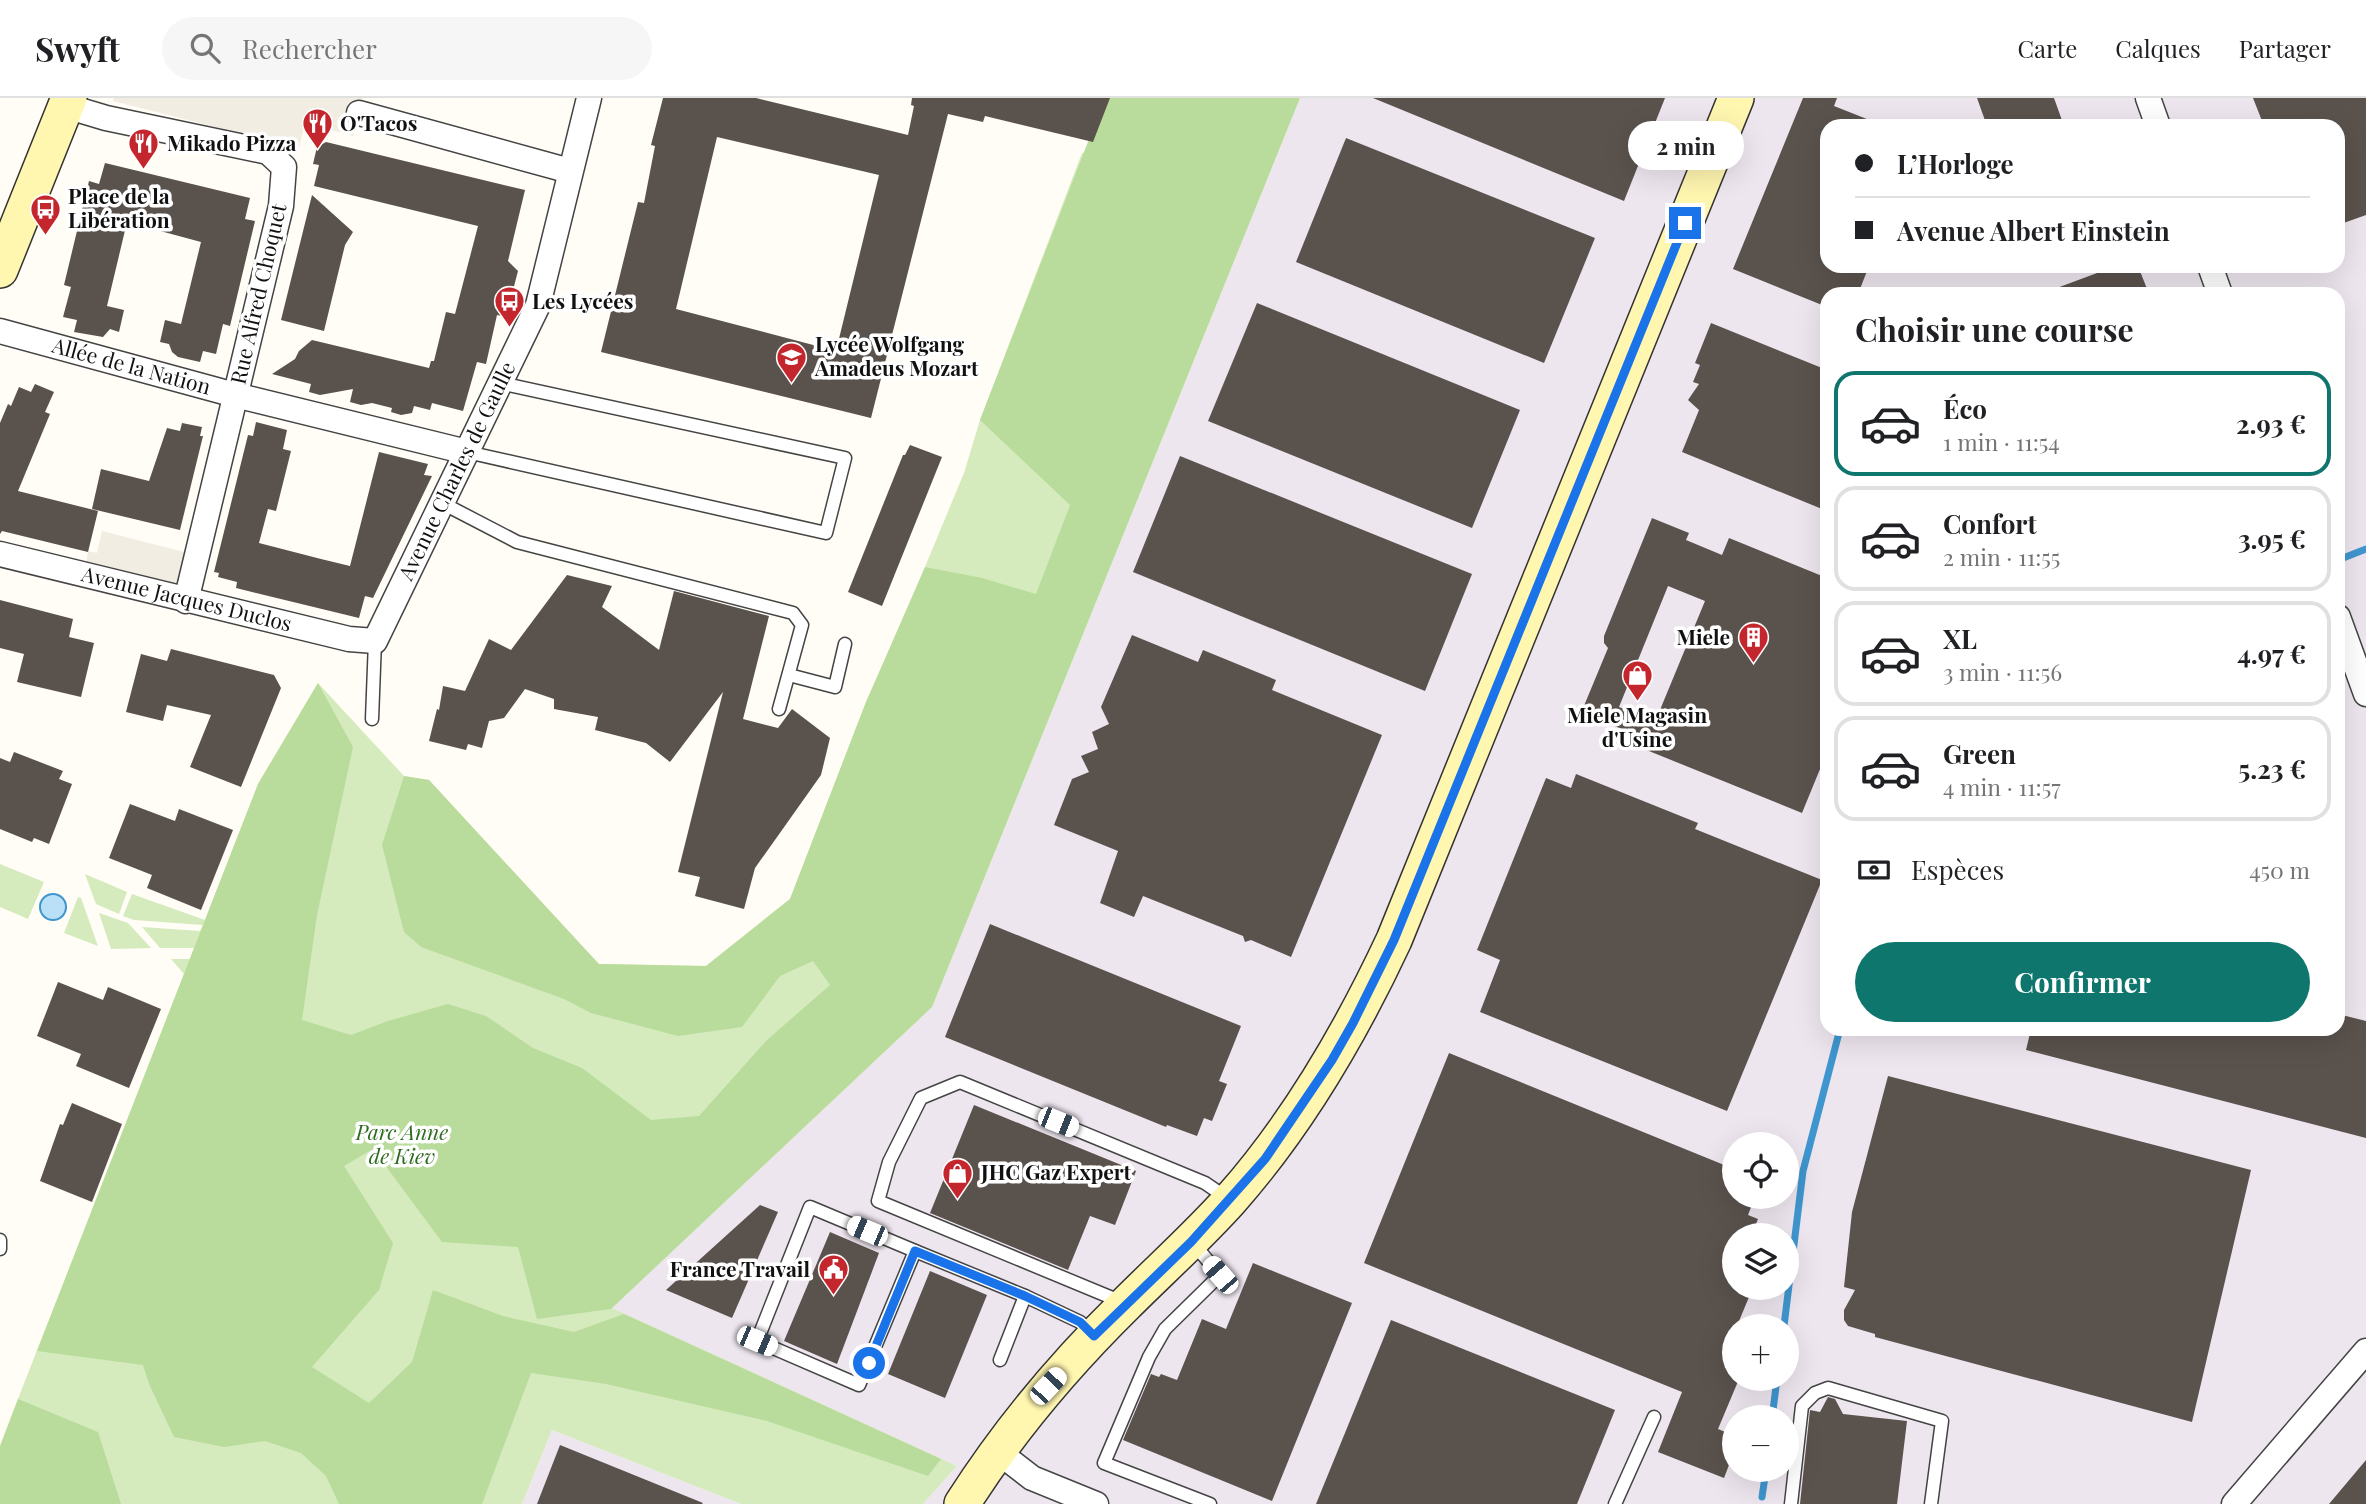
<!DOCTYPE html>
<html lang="fr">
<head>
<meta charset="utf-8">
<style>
  :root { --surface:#fff; --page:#f6f6f6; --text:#202124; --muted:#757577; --line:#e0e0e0; --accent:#0f766e }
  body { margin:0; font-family:"Playfair Display",serif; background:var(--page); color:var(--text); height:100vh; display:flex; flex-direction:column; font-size:26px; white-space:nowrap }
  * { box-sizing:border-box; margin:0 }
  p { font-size:23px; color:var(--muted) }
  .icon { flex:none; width:38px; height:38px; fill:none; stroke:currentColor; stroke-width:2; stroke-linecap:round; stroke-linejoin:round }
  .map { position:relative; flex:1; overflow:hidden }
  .details { position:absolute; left:1820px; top:189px; width:525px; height:749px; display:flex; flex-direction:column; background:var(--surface); border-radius:21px; box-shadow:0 7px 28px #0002 }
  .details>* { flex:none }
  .hud { position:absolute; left:1820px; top:21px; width:525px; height:154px; border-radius:21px; box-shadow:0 7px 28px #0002; display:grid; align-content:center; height:154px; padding:0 35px; background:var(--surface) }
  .tools { position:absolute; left:1722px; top:1034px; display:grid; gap:14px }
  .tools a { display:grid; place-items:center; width:77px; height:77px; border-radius:50%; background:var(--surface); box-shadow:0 7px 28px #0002; font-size:35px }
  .end { position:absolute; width:32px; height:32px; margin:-16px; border:9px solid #1a73e8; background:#fff; box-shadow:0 0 0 4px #fff }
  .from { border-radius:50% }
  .bubble { position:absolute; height:49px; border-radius:24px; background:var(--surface); box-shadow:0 7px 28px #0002; font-size:23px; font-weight:700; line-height:49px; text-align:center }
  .car { position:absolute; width:21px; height:42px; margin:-21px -10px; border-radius:9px; box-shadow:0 0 5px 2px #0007; background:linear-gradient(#fff 24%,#345 0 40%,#fff 0 76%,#345 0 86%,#fff 0) }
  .hud b { display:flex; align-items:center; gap:24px; height:66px; font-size:26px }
  .hud b+b { border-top:2px solid var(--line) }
  .hud i { width:18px; height:18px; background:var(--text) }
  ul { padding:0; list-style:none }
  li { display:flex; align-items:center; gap:21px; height:105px; margin:0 14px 10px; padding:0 21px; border:4px solid var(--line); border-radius:21px }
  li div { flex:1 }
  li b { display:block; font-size:26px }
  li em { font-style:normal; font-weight:700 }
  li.current { border-color:var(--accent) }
  li>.icon { width:63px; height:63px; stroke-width:1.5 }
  h2 { padding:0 35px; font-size:32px; line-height:84px }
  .pay { display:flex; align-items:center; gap:18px; height:77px; padding:0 35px; font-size:26px }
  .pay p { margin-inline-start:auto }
  .button { display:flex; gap:14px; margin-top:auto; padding:14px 35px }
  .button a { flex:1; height:80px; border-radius:42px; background:var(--accent); color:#fff; font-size:28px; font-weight:700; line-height:80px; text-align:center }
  header { display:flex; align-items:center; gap:42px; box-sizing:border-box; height:98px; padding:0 35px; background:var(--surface); border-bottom:2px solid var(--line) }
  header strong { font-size:33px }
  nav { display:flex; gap:38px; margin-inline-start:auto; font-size:24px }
  .search { width:490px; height:63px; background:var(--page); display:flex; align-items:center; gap:18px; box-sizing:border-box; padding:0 24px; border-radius:38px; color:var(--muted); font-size:26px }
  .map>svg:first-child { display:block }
  .industrial { fill:#eee6ef; fill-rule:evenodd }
  .green { fill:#d5ebbd }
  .forest { fill:#b9dc9c }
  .plaza { fill:#f1ede2 }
  .water { fill:#b9e0f7; stroke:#3f96cf; stroke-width:2 }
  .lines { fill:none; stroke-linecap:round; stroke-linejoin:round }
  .stream { stroke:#3f96cf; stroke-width:7 }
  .building { fill:#5a524d; fill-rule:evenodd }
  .lane-casing { stroke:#444; stroke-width:15 }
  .street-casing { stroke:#444; stroke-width:27 }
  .secondary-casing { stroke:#333; stroke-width:38 }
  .lane { stroke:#fff; stroke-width:12 }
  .street { stroke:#fff; stroke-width:24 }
  .secondary { stroke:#fff6b0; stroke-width:35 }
  .route { stroke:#1a73e8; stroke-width:9 }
  .labels { text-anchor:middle; stroke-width:7; stroke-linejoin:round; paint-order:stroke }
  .poi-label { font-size:21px; font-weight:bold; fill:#111; stroke:#fff; text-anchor:start }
  .street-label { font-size:21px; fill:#111; stroke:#fff }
  .park-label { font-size:21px; font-style:italic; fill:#2f6b1f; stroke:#fff }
</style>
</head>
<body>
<header>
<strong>Swyft</strong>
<div class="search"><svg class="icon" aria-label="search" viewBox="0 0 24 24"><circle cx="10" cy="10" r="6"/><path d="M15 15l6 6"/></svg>Rechercher</div>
<nav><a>Carte</a><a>Calques</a><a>Partager</a></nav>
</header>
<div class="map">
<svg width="2366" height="1406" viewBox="0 0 2366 1406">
  <rect width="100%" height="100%" fill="#fffdf5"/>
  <!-- industrial -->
  <g class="industrial">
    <path d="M1300 0H2366V1406H923L957 1368 611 1211 932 909ZM1827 28H2338V168H1827ZM1827 196H2338V931H1827ZM1734 1046H1787V1099H1734ZM1734 1138H1787V1190H1734ZM1734 1228H1787V1281H1734ZM1734 1320H1787V1372H1734Z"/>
    <polygon points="552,1332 741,1406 522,1406"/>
  </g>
  <!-- green -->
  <g class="green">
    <polygon points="1300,0 932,909 612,1210 957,1368 923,1406 741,1406 552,1332 522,1406 0,1406 0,1347 184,876 171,861 190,861 194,850 160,850 142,829 200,833 203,827 134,822 123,818 132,796 205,822 258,686 318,585 404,678 429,682 598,866 706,868 790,801 866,604 898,534 964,375 980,322 1082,55"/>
    <polygon points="0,766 44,784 28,821 0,809"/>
    <polygon points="85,776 127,794 119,816 96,806"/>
    <polygon points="78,799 81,800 98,848 64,835"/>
    <polygon points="99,815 128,825 151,850 111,851"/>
  </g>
  <!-- forest -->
  <g class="forest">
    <polygon points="1105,0 1300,0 932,909 611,1211 537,1221 518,1149 442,1144 373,1051 344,1068 393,1145 379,1192 312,1269 369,1305 412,1264 433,1192 503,1218 574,1234 624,1216 941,1361 928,1378 767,1323 606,1286 531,1275 482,1406 339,1406 326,1378 301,1355 265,1343 224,1349 174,1339 149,1286 143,1267 37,1253 258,686 318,585 353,649 317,817 302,922 351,937 388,923 448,906 486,918 533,950 582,970 651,1022 699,1018 767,942 830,887 813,863 780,878 742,929 678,938 591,915 564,901 421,849 404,834 382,747 404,678 429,682 599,866 706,868 790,801 866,604 925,469 982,480 1036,496 1070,407 980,322"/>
    <polygon points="18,1301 98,1334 121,1406 0,1406 0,1349"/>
  </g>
  <!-- plaza -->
  <g class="plaza">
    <polygon points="114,0 363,0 353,38 305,25 299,50 113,3"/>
    <polygon points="102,433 188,455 179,484 169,487 86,466 88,453 97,455"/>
  </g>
  <!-- water -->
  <circle class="water" cx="53" cy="809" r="13"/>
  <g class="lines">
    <!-- stream -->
    <g class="stream">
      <polyline points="2338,462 2366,451"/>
      <polyline points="1784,1228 1803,1073 1840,931"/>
      <polyline points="1772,1320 1777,1281"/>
      <polyline points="1762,1399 1766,1372"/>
    </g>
  </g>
  <!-- building -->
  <g class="building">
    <path d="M663 0H756L908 37 914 8 911 7 912 0H1110L1093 44 985 18 983 24 948 16 871 320 601 254 638 104 644 105 655 48 651 47ZM717 39 879 77 836 253 676 211Z"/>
    <polygon points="1373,0 1665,0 1624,103"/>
    <polygon points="1803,0 1837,0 1834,8 1882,27 1827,28 1827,168 1869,168 1858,196 1827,196 1827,209 1733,171"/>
    <polygon points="1977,0 2054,0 2064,28 1987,28"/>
    <polygon points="2253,0 2366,0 2366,117 2338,127 2338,28 2264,28"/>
    <polygon points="1346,40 1595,140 1544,265 1296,164"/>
    <polygon points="326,44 525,92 508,163 518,173 506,219 497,217 486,266 477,264 463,313 432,305 430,312 414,308 412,315 401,317 391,314 392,310 372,305 361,307 350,304 353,291 320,297 309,294 311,286 272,276 295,261 299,253 312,242 429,270 431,263 434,263 446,214 455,216 478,128 314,88 319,67 313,66 317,49"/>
    <polygon points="105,65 250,100 245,121 255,123 230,228 223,226 216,256 203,253 200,264 178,259 172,254 169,246 160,244 165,222 181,226 201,144 127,124 107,208 124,212 119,234 110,231 103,239 74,234 77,222 63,219 71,189 64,187 89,83 99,86"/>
    <polygon points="312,97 353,134 345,147 324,233 281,222"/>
    <polygon points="2116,168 2138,168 2149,196 2046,196 2046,194"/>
    <polygon points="1257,205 1520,312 1472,430 1208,323"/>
    <polygon points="1711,225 1827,272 1827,413 1682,354 1699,312 1688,302 1699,286 1693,284 1700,267 1695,265"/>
    <polygon points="35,286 54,294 45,314 50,316 18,393 98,413 88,454 2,433 0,436 0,325 8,306 11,308 19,289 31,294"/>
    <polygon points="256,324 287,332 283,351 291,353 276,413 268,411 259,445 321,461 350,468 379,354 428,366 424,377 432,378 373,500 365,498 359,520 236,490 237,484 218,479 219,475 214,474 248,337 253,338"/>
    <polygon points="182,325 202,329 200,338 203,338 180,432 92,411 101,371 149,383 167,330 180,333"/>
    <polygon points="910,347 942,359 882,508 848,494 903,357 905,357"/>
    <polygon points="1180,358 1472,476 1425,593 1133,474"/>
    <path d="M1652 420 1689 435 1686 442 1722 457 1729 440 1827 480V654L1802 715 1644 651 1648 641 1581 615 1608 550 1604 545V538ZM1668 488 1705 503 1655 624 1619 609Z"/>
    <polygon points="567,477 612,488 602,509 659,552 674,493 769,518 743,621 778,630 792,611 830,640 821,677 755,770 744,811 695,798 700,779 678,774 723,594 670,664 646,645 595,632 598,619 554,611 554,601 525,591 504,620 489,623 482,650 468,646 466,652 429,643 437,611 439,612 443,588 465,593 489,541 511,552"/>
    <polygon points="0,502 73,521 69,539 94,545 81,599 17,584 24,556 0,550"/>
    <polygon points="1132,537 1198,564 1203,552 1276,582 1272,592 1382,637 1291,859 1251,842 1245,844 1243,838 1143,798 1134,819 1100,805 1118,753 1054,727 1072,681 1089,674 1081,658 1098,651 1092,634 1109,626 1101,609"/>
    <polygon points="171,551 274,577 281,590 241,689 190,669 211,617 167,607 163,623 126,614 141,556 167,563"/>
    <polygon points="14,654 63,673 59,681 72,686 49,746 34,740 32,744 0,731 0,660 10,664"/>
    <polygon points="1576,676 1698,725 1695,731 1822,782 1727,1013 1480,914 1500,862 1477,852 1546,680 1571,690"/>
    <polygon points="130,706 175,723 179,711 233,732 201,812 147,790 152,777 109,760"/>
    <polygon points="990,826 1241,928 1219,983 1227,986 1212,1023 1204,1020 1197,1038 1167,1027 1166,1029 945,939"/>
    <polygon points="58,884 103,902 108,889 161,911 129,990 76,968 81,956 37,938"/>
    <polygon points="2338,916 2366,923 2366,1040 2026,952 2031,931 2338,931"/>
    <polygon points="1449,955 1734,1071 1734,1099 1755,1099 1748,1117 1758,1121 1751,1138 1734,1138 1734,1190 1741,1190 1738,1195 1749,1199 1737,1228 1734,1228 1734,1281 1739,1281 1718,1331 1730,1336 1728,1341 1734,1343 1734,1354 1724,1380 1658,1354 1682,1294 1364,1165"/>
    <polygon points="1888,978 2251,1072 2192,1324 1875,1239 1875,1236 1848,1228 1844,1222 1844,1212 1855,1192 1844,1189 1852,1114"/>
    <polygon points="72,1005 122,1026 92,1104 40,1083 60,1026 63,1027"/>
    <polygon points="974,1007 1136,1073 1115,1127 1090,1118 1068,1172 930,1115"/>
    <polygon points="760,1107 778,1114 732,1220 666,1192"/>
    <polygon points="830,1134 879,1155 837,1266 784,1243"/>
    <polygon points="1253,1165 1352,1205 1272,1403 1123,1342 1151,1276 1159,1279 1161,1276 1177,1282 1202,1221 1226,1231"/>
    <polygon points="930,1173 987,1197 945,1300 888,1276"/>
    <polygon points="1391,1222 1615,1312 1577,1406 1316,1406"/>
    <polygon points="1828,1299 1835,1301 1843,1316 1907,1323 1897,1406 1800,1406 1810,1312 1820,1314"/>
    <polygon points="560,1347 703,1405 702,1406 537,1406"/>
    <polygon points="2366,1362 2366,1406 2329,1406"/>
  </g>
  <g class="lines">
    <defs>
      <g id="lane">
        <polyline points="467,354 826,435 845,360 500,285"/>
        <polyline points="442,405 517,444 793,515 802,527 779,611"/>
        <polyline points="789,577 835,589 845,546"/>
        <polyline points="372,621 375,543"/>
        <polygon points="810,1109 915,1153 859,1287 757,1243"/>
        <polyline points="0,1142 0,1151"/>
        <polyline points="1192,1144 1220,1177 1165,1231 1149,1259 1104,1365 1210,1406"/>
        <polyline points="915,1153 1025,1198 1080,1224 1094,1237"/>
        <polyline points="1122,1204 878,1103 889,1064 921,1000 960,984 1205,1085 1227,1100"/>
        <polyline points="1000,1262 1025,1198"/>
        <polyline points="1615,1406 1654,1319"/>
        <polyline points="1791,1406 1802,1308 1815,1295 1828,1290 1942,1323 1931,1406"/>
      </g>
      <g id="street">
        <polyline points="2148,0 2158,28"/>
        <polyline points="66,8 106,20 268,54 284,69 281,108 186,503"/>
        <polyline points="359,15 570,73"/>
        <polyline points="2210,168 2220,196"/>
        <path id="s1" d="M0 233 235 297 467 354"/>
        <path id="s2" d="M0 456 349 541 375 543 538 207 589 0"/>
        <polyline points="2338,519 2366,596"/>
        <polyline points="997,1353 1032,1380 1096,1406"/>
        <polyline points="2234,1406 2366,1253"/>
      </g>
      <g id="secondary">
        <polyline points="0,172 69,0"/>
        <path d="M962 1406C1009 1332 1064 1267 1126 1206 1161 1171 1198 1138 1231 1101 1299 1024 1351 934 1394 842L1736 0"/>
      </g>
    </defs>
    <!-- lane casing -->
    <use href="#lane" class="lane-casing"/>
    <!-- street casing -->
    <use href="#street" class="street-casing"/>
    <!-- secondary casing -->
    <use href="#secondary" class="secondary-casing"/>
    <!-- lane -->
    <use href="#lane" class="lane"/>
    <!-- street -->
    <use href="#street" class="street"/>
    <!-- secondary -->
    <use href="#secondary" class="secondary"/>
  </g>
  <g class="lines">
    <!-- route -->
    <polyline class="route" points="869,1265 915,1153 1025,1198 1080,1224 1094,1238 1191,1144 1265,1061 1332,962 1353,925 1394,842 1685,125"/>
  </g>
  <!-- icons -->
  <defs>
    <symbol id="restaurant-pin" viewBox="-11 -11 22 30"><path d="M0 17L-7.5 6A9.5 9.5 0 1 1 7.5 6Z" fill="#c4262e" stroke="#fff"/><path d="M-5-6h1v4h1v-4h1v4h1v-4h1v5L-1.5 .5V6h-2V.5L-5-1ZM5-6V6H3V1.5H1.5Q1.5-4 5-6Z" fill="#fff"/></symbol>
    <symbol id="bus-pin" viewBox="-11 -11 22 30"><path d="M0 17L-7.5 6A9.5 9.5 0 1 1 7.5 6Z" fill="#c4262e" stroke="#fff"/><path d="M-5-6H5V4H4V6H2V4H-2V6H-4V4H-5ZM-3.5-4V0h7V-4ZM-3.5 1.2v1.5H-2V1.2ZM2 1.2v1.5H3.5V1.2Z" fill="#fff"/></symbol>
    <symbol id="school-pin" viewBox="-11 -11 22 30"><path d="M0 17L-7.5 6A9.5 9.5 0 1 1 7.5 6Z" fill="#c4262e" stroke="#fff"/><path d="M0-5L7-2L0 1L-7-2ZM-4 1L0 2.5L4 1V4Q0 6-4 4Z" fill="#fff"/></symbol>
    <symbol id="building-pin" viewBox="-11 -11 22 30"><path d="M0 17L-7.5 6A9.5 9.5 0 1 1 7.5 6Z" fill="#c4262e" stroke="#fff"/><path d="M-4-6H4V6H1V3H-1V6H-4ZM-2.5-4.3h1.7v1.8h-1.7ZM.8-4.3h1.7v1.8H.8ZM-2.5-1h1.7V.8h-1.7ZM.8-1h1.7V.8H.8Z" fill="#fff"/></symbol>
    <symbol id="shop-pin" viewBox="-11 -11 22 30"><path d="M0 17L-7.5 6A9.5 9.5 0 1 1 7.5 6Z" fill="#c4262e" stroke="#fff"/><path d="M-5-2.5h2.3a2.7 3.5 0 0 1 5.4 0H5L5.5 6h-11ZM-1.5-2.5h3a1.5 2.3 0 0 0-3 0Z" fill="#fff"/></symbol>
    <symbol id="civic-pin" viewBox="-11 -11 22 30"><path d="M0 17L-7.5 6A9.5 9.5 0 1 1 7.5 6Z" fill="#c4262e" stroke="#fff"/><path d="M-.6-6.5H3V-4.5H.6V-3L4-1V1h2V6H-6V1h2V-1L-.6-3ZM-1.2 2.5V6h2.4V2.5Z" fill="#fff"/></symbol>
  </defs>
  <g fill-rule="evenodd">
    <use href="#restaurant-pin" x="300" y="8" width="35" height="47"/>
    <use href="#restaurant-pin" x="126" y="28" width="35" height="47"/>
    <use href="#bus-pin" x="28" y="94" width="35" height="47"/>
    <use href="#bus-pin" x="492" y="186" width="35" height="47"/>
    <use href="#school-pin" x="774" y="242" width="35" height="47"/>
    <use href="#building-pin" x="1736" y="522" width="35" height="47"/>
    <use href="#shop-pin" x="1620" y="560" width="35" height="47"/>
    <use href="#shop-pin" x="940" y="1058" width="35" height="47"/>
    <use href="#civic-pin" x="816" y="1154" width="35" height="47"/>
  </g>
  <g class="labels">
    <!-- poi labels -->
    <g class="poi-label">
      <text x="340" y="33">O'Tacos</text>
      <text x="167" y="53">Mikado Pizza</text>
      <text x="68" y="106">Place de la<tspan x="68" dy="24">Libération</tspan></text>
      <text x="532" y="211">Les Lycées</text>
      <text x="815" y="254">Lycée Wolfgang<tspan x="815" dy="24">Amadeus Mozart</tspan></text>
      <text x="1730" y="547" text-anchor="end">Miele</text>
      <text x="1637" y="625" text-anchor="middle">Miele Magasin<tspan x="1637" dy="24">d'Usine</tspan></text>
      <text x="981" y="1082">JHC Gaz Expert</text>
      <text x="810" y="1179" text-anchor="end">France Travail</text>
    </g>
    <!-- street labels -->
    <g class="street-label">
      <text transform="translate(259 196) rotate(-77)" y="7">Rue Alfred Choquet</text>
      <text dy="7" stroke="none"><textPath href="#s1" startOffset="136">Allée de la Nation</textPath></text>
      <text dy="7" stroke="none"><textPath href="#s2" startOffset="574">Avenue Charles de Gaulle</textPath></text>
      <text dy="7" stroke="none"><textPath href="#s2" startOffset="192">Avenue Jacques Duclos</textPath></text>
    </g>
    <!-- park labels -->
    <g class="park-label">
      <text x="402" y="1042">Parc Anne<tspan x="402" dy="24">de Kiev</tspan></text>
    </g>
  </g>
</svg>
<div class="tools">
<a><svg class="icon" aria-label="locate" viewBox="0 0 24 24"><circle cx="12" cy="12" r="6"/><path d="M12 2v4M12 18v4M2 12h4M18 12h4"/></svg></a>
<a><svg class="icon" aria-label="layers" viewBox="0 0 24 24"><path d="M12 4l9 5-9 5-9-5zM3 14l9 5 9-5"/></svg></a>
<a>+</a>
<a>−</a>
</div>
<i class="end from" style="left:869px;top:1265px"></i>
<i class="end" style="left:1685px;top:125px"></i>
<div class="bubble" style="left:1628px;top:23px;width:116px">2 min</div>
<i class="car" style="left:1058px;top:1024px;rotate:112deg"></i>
<i class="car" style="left:867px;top:1133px;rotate:293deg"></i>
<i class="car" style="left:1220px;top:1177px;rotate:319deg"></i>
<i class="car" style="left:757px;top:1243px;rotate:113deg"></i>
<i class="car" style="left:1048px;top:1288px;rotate:43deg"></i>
<div class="hud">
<b><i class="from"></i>L’Horloge</b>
<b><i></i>Avenue Albert Einstein</b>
</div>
<section class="details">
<h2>Choisir une course</h2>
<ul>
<li class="current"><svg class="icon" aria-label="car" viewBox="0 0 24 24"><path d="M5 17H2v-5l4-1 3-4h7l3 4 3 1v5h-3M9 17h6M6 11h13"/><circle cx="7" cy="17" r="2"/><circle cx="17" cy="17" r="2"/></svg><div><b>Éco</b><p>1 min · 11:54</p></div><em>2.93 €</em></li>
<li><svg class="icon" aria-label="car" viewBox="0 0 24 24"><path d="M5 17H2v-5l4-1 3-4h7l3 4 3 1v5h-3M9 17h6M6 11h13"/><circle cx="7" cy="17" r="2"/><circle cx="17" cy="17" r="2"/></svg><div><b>Confort</b><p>2 min · 11:55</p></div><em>3.95 €</em></li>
<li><svg class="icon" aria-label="car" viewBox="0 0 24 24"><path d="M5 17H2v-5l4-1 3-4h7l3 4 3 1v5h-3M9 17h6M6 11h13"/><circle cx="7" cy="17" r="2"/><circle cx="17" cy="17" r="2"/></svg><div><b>XL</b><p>3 min · 11:56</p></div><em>4.97 €</em></li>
<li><svg class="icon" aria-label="car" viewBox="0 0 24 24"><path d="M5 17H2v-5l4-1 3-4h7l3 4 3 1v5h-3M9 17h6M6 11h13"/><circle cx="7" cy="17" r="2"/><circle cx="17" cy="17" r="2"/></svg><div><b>Green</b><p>4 min · 11:57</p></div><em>5.23 €</em></li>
</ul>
<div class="pay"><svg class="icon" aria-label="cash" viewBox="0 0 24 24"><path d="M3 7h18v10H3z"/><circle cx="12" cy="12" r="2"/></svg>Espèces<p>450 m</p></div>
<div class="button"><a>Confirmer</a></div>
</section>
</div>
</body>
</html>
